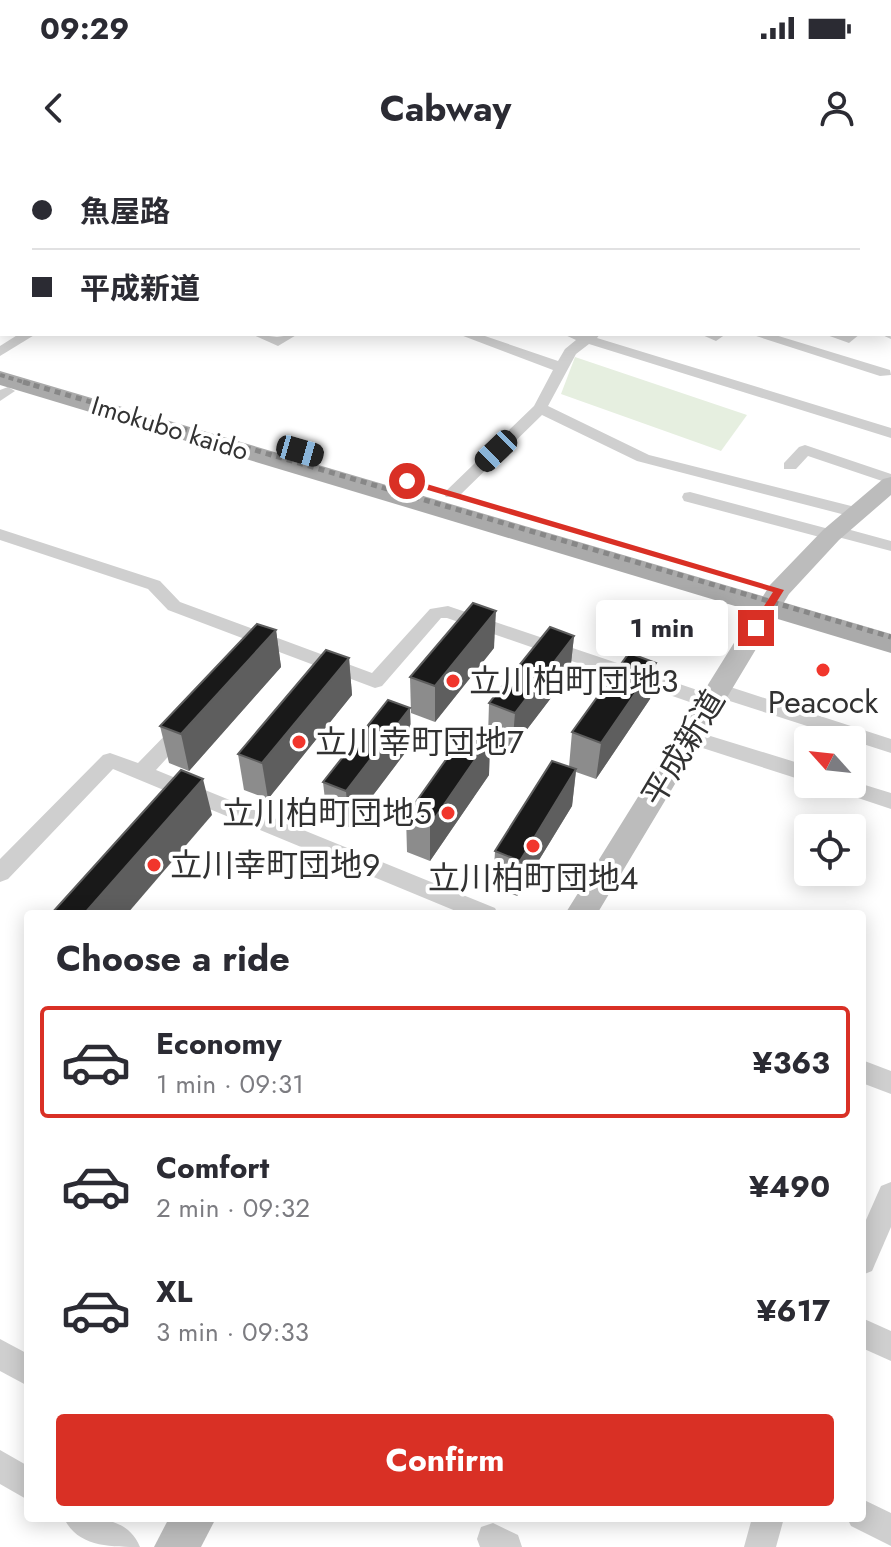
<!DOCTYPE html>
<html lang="en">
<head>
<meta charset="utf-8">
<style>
  :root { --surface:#fff; --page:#f2f2f3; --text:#2b2b33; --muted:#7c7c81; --line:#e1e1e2; --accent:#d93025 }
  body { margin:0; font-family:Jost,"Noto Sans JP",sans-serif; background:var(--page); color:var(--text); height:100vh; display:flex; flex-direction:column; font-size:30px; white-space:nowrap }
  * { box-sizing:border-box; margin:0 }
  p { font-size:26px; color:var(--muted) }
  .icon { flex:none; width:44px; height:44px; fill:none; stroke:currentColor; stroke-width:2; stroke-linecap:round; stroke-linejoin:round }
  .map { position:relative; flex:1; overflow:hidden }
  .side { position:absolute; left:24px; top:750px; width:842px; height:612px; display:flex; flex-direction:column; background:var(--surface); border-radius:8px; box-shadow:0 4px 20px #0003 }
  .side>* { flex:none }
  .guide { position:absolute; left:0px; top:0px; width:892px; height:176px; box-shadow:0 4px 20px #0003; display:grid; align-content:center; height:176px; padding:0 32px; background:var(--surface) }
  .needle { width:52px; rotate:297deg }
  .tools { position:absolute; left:794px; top:566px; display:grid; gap:16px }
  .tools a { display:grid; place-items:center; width:72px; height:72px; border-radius:8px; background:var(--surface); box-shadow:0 4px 20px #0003; font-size:40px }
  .end { position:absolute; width:36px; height:36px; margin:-18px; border:10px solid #d93025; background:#fff; box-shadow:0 0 0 4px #fff }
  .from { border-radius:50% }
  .bubble { position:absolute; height:56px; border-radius:8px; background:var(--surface); box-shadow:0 4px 20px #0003; font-size:26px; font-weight:700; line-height:56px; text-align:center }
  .car { position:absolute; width:24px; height:48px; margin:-24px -12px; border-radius:10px; box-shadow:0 0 6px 2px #0007; background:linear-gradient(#222 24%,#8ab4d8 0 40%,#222 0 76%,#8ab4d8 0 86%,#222 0) }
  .guide b { display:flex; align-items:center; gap:28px; height:76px; font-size:30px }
  .guide b+b { border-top:2px solid var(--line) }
  .guide i { width:20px; height:20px; background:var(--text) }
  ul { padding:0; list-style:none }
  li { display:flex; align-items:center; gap:24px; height:112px; margin:0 16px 12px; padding:0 16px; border:4px solid transparent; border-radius:8px }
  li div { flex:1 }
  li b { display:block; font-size:30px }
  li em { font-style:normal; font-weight:700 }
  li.selected { border-color:var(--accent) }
  li>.icon { width:72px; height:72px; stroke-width:1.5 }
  h2 { padding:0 32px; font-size:36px; line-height:96px }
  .cta { display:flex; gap:16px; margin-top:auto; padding:16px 32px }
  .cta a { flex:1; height:92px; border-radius:8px; background:var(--accent); color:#fff; font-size:32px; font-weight:700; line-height:92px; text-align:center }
  .status { display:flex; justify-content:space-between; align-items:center; height:56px; padding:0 40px; background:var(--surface); direction:ltr }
  .status svg { height:22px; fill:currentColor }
  header { display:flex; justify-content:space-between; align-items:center; height:104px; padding:0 32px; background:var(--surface); font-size:36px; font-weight:700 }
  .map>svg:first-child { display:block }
  .green { fill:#e6efe0 }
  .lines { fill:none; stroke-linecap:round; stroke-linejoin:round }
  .street { fill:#cfcfcf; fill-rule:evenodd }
  .secondary { fill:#bcbcbc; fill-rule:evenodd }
  .primary { fill:#aaa; fill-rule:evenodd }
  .rail-far1 { stroke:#878787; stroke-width:4; stroke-dasharray:5 4; stroke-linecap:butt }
  .rail { stroke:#878787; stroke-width:5; stroke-dasharray:6 5; stroke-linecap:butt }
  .wall { fill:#8c8c8c }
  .shaded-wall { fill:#5e5e5e }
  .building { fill:#191919; stroke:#5e5e5e; stroke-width:2 }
  .route { fill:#d93025 }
  .poi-dot { fill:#f1362c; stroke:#fff; stroke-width:3 }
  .labels { text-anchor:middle; stroke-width:8; stroke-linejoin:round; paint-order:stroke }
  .far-street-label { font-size:26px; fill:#323232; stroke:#fff }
  .poi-label { font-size:32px; fill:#323232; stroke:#fff; text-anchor:start }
  .street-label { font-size:32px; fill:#323232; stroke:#fff }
</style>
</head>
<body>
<div class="status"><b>09:29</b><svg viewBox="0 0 49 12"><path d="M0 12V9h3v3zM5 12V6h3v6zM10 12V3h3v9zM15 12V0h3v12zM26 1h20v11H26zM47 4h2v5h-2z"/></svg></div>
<header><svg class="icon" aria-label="back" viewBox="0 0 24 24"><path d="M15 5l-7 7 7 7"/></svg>Cabway<svg class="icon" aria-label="person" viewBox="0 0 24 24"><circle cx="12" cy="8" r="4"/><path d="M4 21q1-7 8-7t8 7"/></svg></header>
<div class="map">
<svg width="891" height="1387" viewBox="0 0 891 1387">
  <rect width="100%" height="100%" fill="#fff"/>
  <!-- green -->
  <polygon class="green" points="575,197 747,255 721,291 561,234"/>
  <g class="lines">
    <!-- street -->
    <g class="street">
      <polygon points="101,0 117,0 99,2"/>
      <polygon points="249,0 264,0 266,2 251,2"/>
      <polygon points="470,0 486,0 488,2 472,2"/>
      <polygon points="542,0 556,0 540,2"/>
      <polygon points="865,0 877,0 863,2"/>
      <rect x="890" y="12" width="1" height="6"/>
      <rect x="0" y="33" width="2" height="8"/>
      <polygon points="0,75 2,76 2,84 0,83"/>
      <rect x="890" y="89" width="1" height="8"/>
      <polygon points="890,124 891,124 890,133"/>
      <polygon points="890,171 891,179 880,174 890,174"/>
      <polygon points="19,174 36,174 0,196 0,186"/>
      <polygon points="251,174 277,177 298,174 278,186"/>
      <polygon points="458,174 479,174 558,201 565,189 576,180 563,174 600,174 597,178 891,268 891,278 589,184 576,194 548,246 649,295 863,349 865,353 857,358 637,301 542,255 458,337 446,337 444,334 446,331 534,246 553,210"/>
      <polygon points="700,174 726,174 716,181"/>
      <polygon points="750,174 772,174 890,210 891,215 880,216"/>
      <polygon points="824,174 860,174 849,183"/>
      <polygon points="8,227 15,231 0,241 0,230"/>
      <polygon points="805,285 891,314 891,324 808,296 796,309 784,309 784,303 799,287"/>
      <polygon points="690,332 829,369 836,366 891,381 891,391 838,377 831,380 684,341 682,337 684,333"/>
      <polygon points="0,369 160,421 180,442 372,513 430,449 448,446 718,537 721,542 711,549 704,547 447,458 441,458 382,526 375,528 168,450 148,429 0,380"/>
      <polygon points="718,523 891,579 891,593 711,535 708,530 711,525"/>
      <polygon points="185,560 195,567 156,610 495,748 498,754 463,754 113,609 8,719 0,722 0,699 103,595 110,593 138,603 178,562"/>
      <polygon points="691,570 808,606 808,622 684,582 681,577 684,572"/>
      <polygon points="852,621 891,633 891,649 831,629 828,624 852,624"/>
      <polygon points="862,900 891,911 891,934 862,923"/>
      <polygon points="891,1022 891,1067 872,1111 862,1115 862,1069 881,1026"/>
      <polygon points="862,1158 891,1171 891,1201 862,1188"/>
      <polygon points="0,1179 28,1194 28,1226 0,1211"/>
      <polygon points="0,1290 28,1306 28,1340 0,1324"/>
      <polygon points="862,1339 891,1353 891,1386 851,1366 847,1358 862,1358"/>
      <path d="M64 1358C93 1358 127 1355 140 1387 111 1387 77 1387 64 1358Z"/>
      <polygon points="752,1358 784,1358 776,1387 744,1387"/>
      <polygon points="493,1363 518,1375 522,1387 480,1387 477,1379 481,1367"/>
    </g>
    <!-- secondary -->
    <g class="secondary">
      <polygon points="891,317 891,335 839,380 789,434 597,754 565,754 770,425 823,370 883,319"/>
      <polygon points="169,1358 216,1358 201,1387 154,1387"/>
    </g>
    <!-- primary -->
    <polygon class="primary" points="0,211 891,474 891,493 0,225"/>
    <!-- rail-far1 -->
    <g class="rail-far1">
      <polyline points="48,2 53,0"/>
      <polyline points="72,2 78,0"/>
      <polyline points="0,215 30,224"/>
    </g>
    <!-- rail -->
    <polyline class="rail" points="23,222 891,477"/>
  </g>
  <!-- wall -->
  <g class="wall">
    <polygon points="276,470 281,507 189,611 169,603 160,566"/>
    <polygon points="574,476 570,513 512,589 490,581 489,615 430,701 407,692 406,656 488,577 489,543"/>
    <polygon points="494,488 435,562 411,553 410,517"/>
    <polygon points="349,498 352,535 268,639 244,630 238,594"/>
    <polygon points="656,503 650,539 596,619 576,612 572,646 517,736 493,726 495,691 569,607 572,572"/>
    <polygon points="410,548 411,585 349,667 327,658 323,622"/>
  </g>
  <!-- shaded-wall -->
  <g class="shaded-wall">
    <polygon points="496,451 494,488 435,562 435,526"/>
    <polygon points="276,470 281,507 189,611 181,574"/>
    <polygon points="574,476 570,513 512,589 515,553"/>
    <polygon points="349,498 352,535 268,639 262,603"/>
    <polygon points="656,503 650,539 596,619 601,583"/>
    <polygon points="410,548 411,585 349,667 346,631"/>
    <polygon points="490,578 489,615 430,701 430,665"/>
    <polygon points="576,609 572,646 517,736 520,701"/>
    <polygon points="203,619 212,655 127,754 84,754"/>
  </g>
  <!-- building -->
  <g class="building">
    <polygon points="473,443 496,451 435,526 410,517"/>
    <polygon points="257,464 276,470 181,574 160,566"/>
    <polygon points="550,467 574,476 515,553 489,543"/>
    <polygon points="326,490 349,498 262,603 238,594"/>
    <polygon points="629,493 656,503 601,583 572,572"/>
    <polygon points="388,540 410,548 346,631 323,622"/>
    <polygon points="467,570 490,578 430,665 406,656"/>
    <polygon points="552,601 576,609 520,701 495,691"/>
    <polygon points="181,610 203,619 84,754 51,754"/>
  </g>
  <!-- route -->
  <polygon class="route" points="404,319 410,319 784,430 759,470 752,470 750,468 773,432 404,323"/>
  <!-- markers -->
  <g class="poi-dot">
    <circle cx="823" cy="510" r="8"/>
    <circle cx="453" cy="521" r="8"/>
    <circle cx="299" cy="582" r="8"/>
    <circle cx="448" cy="653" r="8"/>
    <circle cx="533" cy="686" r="8"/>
    <circle cx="154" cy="705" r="8"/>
  </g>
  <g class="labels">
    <!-- far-street labels -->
    <g class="far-street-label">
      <text transform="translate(170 268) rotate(17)" y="9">Imokubo kaido</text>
    </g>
    <!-- poi labels -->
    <g class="poi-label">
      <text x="469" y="532">立川柏町団地3</text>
      <text x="823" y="553" text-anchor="middle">Peacock</text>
      <text x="315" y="593">立川幸町団地7</text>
      <text x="432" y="664" text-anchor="end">立川柏町団地5</text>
      <text x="170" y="716">立川幸町団地9</text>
      <text x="533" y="729" text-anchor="middle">立川柏町団地4</text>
    </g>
    <!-- street labels -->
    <g class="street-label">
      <text transform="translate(683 588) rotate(-59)" y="11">平成新道</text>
    </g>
  </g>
</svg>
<div class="tools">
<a><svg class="needle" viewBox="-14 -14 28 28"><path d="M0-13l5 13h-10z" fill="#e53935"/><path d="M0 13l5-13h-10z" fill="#7c7c81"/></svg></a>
<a><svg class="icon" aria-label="locate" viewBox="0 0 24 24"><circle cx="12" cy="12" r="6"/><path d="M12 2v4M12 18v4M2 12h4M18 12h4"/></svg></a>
</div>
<i class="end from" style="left:407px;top:321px"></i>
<i class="end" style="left:756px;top:468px"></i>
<div class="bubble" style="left:596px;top:440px;width:132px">1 min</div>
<i class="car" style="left:300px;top:291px;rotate:106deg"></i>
<i class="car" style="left:496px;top:291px;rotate:226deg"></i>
<div class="guide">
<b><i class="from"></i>魚屋路</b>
<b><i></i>平成新道</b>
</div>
<section class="side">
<h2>Choose a ride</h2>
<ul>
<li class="selected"><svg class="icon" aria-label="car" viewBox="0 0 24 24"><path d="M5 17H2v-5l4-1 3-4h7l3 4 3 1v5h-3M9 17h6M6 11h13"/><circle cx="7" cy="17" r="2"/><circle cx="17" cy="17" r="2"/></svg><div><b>Economy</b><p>1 min · 09:31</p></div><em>¥363</em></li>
<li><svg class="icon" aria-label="car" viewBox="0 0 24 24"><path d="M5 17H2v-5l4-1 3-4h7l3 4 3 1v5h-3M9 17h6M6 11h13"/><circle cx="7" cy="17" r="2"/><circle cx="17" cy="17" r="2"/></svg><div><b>Comfort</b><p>2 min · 09:32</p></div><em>¥490</em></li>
<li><svg class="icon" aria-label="car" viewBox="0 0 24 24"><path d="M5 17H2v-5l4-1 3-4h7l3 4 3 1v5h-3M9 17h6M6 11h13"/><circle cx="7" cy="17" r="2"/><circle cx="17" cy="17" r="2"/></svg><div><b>XL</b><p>3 min · 09:33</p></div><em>¥617</em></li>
</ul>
<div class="cta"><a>Confirm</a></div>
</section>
</div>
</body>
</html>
